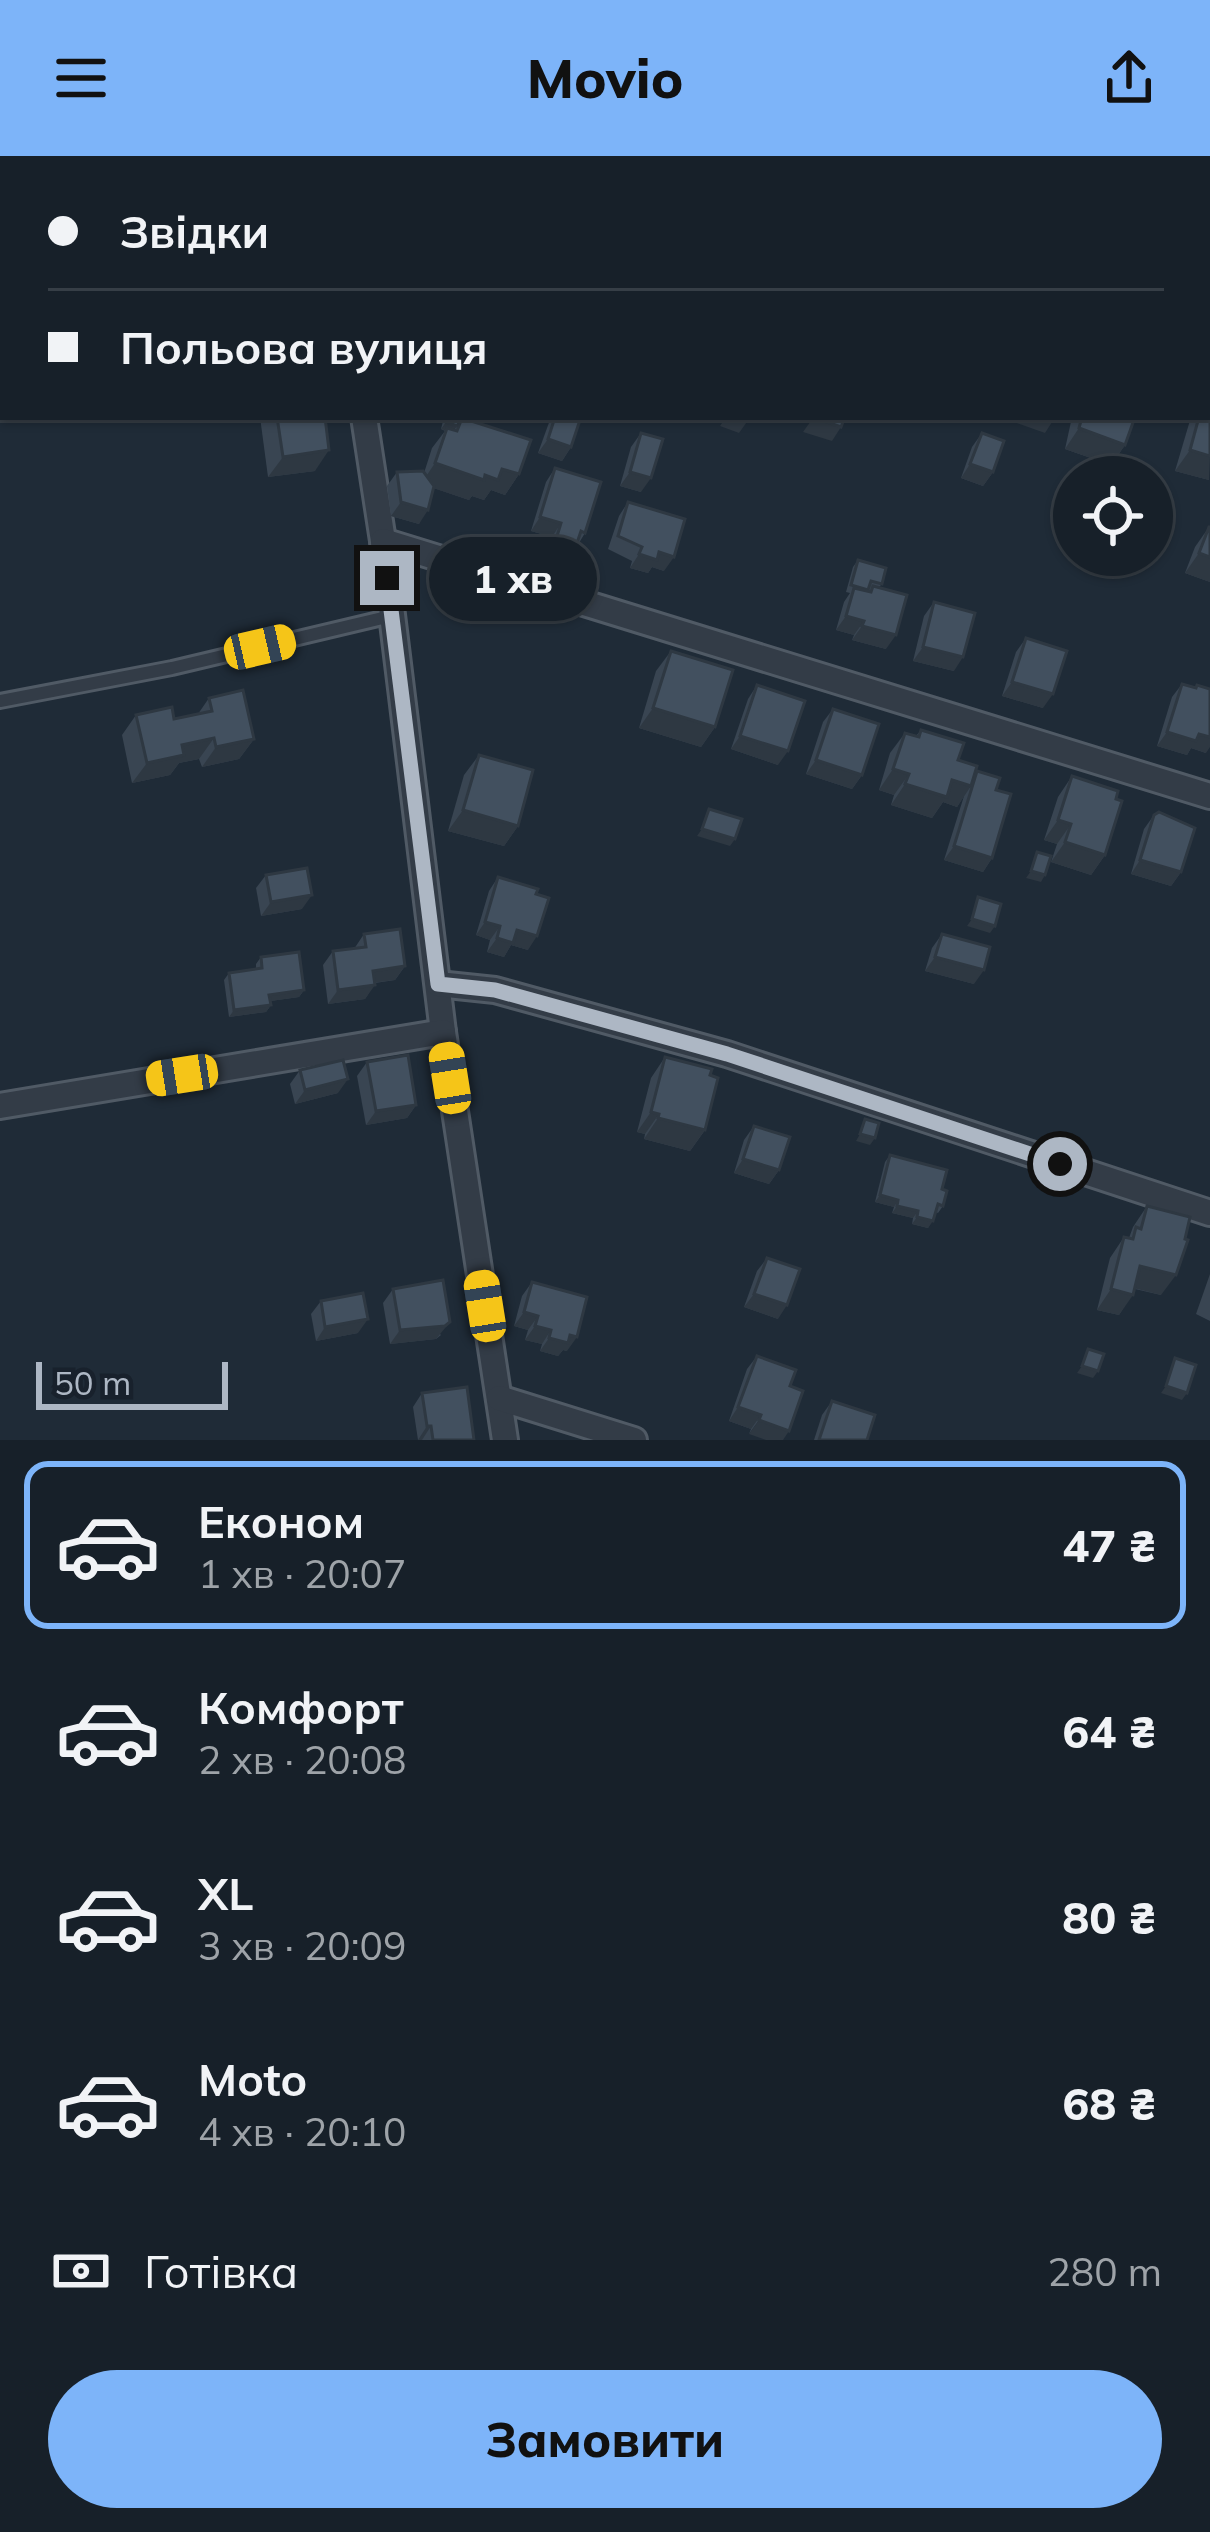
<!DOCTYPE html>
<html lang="uk">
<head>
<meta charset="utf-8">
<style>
  :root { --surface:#172029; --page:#242d35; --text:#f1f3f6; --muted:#9ea3a8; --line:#363e46; --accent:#7db4f9 }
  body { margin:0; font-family:Mulish,sans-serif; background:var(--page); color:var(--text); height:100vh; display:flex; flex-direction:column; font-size:45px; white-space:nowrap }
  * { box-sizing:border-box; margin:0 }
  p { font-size:39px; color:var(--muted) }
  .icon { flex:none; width:66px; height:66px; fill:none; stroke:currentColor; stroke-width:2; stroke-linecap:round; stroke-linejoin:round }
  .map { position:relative; height:1284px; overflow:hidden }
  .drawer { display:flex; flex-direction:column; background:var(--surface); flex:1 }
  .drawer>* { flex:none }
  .banner { position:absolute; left:0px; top:0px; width:1212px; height:264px; box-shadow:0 3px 9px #0004,0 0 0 3px var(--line); display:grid; align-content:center; height:264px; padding:0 48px; background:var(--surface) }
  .fabs { position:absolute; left:1053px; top:300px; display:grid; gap:24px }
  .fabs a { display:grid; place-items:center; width:120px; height:120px; border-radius:50%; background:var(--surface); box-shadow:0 3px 9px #0004,0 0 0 3px var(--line); font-size:60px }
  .scale { position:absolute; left:36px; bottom:30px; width:192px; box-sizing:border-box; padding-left:12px; border:6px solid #adb7c4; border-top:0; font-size:33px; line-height:42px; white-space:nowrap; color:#adb7c4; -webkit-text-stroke:9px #18212c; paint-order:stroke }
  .end { position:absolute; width:54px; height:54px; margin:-27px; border:15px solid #adb7c4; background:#111; box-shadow:0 0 0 6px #111 }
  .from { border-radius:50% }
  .bubble { position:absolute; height:84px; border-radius:42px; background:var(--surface); box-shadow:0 3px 9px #0004,0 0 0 3px var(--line); font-size:39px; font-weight:800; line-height:84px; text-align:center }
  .car { position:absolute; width:36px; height:72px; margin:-36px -18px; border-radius:15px; box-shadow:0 0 9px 3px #0007; background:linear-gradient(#f5c518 24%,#345 0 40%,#f5c518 0 76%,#345 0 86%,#f5c518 0) }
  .banner b { display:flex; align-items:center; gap:42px; height:114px; font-size:45px }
  .banner b+b { border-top:3px solid var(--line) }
  .banner i { width:30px; height:30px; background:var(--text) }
  ul { padding:21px 0 0; list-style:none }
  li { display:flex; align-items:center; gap:36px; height:168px; margin:0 24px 18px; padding:0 24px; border:6px solid transparent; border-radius:24px }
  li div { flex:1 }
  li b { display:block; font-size:45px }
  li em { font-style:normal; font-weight:800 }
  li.on { border-color:var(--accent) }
  li>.icon { width:108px; height:108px; stroke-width:1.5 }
  .pay { display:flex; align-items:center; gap:30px; height:132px; padding:0 48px; font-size:45px }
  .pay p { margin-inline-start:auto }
  .primary-button { display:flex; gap:24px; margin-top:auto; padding:24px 48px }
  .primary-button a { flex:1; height:138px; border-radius:72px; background:var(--accent); color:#111; font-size:48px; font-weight:800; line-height:138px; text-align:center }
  header { display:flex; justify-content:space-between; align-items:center; height:156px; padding:0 48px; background:var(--accent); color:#111; font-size:54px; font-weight:800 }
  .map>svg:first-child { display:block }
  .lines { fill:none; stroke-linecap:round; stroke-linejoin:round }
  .lane-casing { stroke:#505a65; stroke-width:18 }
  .street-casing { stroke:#505a65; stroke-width:30 }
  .lane { stroke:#333c47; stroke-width:12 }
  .street { stroke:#333c47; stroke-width:24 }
  .wall { fill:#394552 }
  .shaded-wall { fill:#2e3842 }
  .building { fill:#42505f; stroke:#2e3842; stroke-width:3 }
  .route { stroke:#adb7c4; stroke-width:15 }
</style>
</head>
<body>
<header><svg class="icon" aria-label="menu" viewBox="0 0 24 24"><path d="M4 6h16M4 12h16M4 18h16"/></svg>Movio<svg class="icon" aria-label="share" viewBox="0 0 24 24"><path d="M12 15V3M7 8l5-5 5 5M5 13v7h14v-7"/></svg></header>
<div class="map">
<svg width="1210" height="1284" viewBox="0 0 1210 1284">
  <rect width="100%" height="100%" fill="#1f2b37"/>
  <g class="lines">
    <defs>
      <polyline id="lane" points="0,545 172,512 391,460"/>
      <g id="street">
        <polyline points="329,0 329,3"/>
        <polyline points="495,0 504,3"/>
        <polyline points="0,137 3,136"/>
        <polyline points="1209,228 1210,228"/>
        <polyline points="364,261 383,385 443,876 505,1284"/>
        <polyline points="383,385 1210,640"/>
        <polyline points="438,828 495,834 727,898 1210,1057"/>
        <polyline points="0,950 443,876"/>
        <polyline points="499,1242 634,1284"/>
      </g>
    </defs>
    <!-- lane casing -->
    <use href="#lane" class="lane-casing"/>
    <!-- street casing -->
    <use href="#street" class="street-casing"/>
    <!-- lane -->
    <use href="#lane" class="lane"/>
    <!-- street -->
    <use href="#street" class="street"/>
  </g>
  <!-- wall -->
  <g class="wall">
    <polygon points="260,261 325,261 315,315 268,321"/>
    <polygon points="444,261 467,261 466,263 519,318 505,339 491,334 484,344 472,340 469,344 434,332 419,368 391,360 387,330 397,316 424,317 432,292 445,275 441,273"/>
    <polygon points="551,261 581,261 571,291 562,305 538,297"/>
    <polygon points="1072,261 1135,261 1125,289 1111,309 1065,293"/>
    <polygon points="1191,261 1209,261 1209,324 1175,315"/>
    <polygon points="641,277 641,336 620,330 631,291"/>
    <polygon points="982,277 993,316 983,330 961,322 972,291"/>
    <polygon points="555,312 585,377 565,410 545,404 552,381 531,375 546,326"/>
    <polygon points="628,346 664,415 652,411 648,417 630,412 632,405 608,393 619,360"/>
    <polygon points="1209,371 1210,371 1210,426 1185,417 1195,391"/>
    <polygon points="858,404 882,428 879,431 886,493 852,484 854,479 836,474 844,446 850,437 846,436 853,411"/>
    <polygon points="934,446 954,515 913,505 924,460"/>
    <polygon points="1026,482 1043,552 1002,540 1016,496"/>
    <polygon points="671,495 715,571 701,591 639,572 656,515"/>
    <polygon points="1182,528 1195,532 1206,597 1191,592 1187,599 1157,590 1172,541"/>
    <polygon points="757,529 778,609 731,593 748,543"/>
    <polygon points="209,542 254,583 239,603 202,611 199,603 179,607 170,619 132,627 122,579 136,559 174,563 198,558"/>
    <polygon points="833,553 862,619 852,633 806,618 823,566"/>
    <polygon points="921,574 958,604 974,619 996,634 992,702 983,716 944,704 964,640 957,651 943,646 932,662 891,649 894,639 879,634 890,597 905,577 916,580"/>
    <polygon points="479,599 518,670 504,690 448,675 464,619"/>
    <polygon points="1072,620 1105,699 1091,719 1051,706 1057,688 1044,684 1058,641"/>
    <polygon points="1154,659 1181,716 1171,730 1131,718 1144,673"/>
    <polygon points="266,719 302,753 261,760 256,732"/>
    <polygon points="498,721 536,738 528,794 511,789 504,801 487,796 490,784 476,779 489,735"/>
    <polygon points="364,778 405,810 395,824 375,827 365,843 328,848 323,809 333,795 354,793"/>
    <polygon points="942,778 974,828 925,815 932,792"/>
    <polygon points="261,801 304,834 299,841 270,845 271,849 266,856 229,861 224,824 229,817 256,813 256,808"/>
    <polygon points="665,901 705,974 690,995 644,983 645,978 637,976 651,922"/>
    <polygon points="367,906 416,949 407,962 366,969 357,920"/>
    <polygon points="300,914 338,937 295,948 290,928"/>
    <polygon points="754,970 779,1014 769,1028 734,1017 744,984"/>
    <polygon points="890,999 942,1033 943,1050 938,1057 936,1056 928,1072 912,1068 913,1062 892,1057 894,1051 875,1046 885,1006"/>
    <polygon points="1147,1050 1161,1139 1135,1133 1119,1159 1097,1154 1110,1102 1124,1081 1129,1082 1133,1071"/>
    <polygon points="767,1102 778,1163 744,1151 757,1115"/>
    <polygon points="1210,1118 1210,1165 1196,1158"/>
    <polygon points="532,1126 567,1195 563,1194 558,1200 540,1195 542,1188 525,1184 528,1174 514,1170 522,1140"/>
    <polygon points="393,1133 441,1179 436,1183 390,1188 383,1147"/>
    <polygon points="321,1145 358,1177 316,1185 311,1158"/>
    <polygon points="757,1200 796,1214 749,1278 751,1273 729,1265 747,1213"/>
    <polygon points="422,1237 474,1284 418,1284 413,1251"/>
    <polygon points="832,1245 867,1284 814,1284 822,1259"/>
  </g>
  <!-- shaded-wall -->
  <g class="shaded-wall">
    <polygon points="677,0 728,0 726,3 687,3"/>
    <polygon points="726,261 743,261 749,263 739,277 720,270"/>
    <polygon points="1000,261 1049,261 1054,263 1045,277"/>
    <polygon points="813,262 841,271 832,285 803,276"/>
    <polygon points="446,266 457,270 452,277 441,273"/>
    <polygon points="1079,272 1125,289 1111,309 1065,293"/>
    <polygon points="548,283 571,291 562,305 538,297"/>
    <polygon points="329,294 315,315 268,321 283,301"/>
    <polygon points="1190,294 1210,300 1209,324 1175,315"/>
    <polygon points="435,307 485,319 502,313 519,318 505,339 491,334 484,344 472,340 469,344 421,328"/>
    <polygon points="970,308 993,316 983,330 961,322"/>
    <polygon points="630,316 651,322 641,336 620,330"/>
    <polygon points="401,346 428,354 419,368 391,360"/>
    <polygon points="540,361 561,367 552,381 531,375"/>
    <polygon points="554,390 574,396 565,410 545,404"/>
    <polygon points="659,396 674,401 664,415 652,411 648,417 630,412 639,398"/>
    <polygon points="1199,397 1210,401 1210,426 1185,417"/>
    <polygon points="846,460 864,465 854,479 836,474"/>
    <polygon points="862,470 896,479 886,493 852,484"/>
    <polygon points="923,491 963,501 954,515 913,505"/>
    <polygon points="1012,526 1053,538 1043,552 1002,540"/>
    <polygon points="653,552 715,571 701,591 639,572"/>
    <polygon points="1167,576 1199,578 1210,581 1210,591 1206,597 1191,592 1187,599 1157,590"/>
    <polygon points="740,580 788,595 778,609 731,593"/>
    <polygon points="214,582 199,603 179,607 170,619 132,627 147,607 182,589"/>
    <polygon points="254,583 239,603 202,611 216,591"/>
    <polygon points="816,604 862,619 852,633 806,618"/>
    <polygon points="893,613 909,618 894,639 879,634"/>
    <polygon points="952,624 971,630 957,651 943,646 932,662 891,649 905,628"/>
    <polygon points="463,654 518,670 504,690 448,675"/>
    <polygon points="1058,664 1071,668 1057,688 1044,684"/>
    <polygon points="702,673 735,683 730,690 697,680"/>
    <polygon points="1065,686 1105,699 1091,719 1051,706"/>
    <polygon points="954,690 992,702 983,716 944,704"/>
    <polygon points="1140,704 1181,716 1171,730 1131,718"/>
    <polygon points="1031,715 1045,719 1041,726 1026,722"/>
    <polygon points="312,739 302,753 261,760 271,746"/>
    <polygon points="972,763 995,770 990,777 967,770"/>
    <polygon points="485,766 500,770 490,784 476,779"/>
    <polygon points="517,774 537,780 528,794 511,789 504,801 487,796 497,782"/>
    <polygon points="935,801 984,814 974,828 925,815"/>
    <polygon points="405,810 395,824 363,828 373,815"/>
    <polygon points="375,829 365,843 328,848 338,834"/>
    <polygon points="304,834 299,841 264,846 269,839"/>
    <polygon points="271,849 266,856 229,861 234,854"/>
    <polygon points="348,923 338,937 295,948 305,934"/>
    <polygon points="416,949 407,962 366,969 376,955"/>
    <polygon points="651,956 659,958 645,978 637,976"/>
    <polygon points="658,962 705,974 690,995 644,983"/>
    <polygon points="860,978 875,982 870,989 856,985"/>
    <polygon points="743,1003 779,1014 769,1028 734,1017"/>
    <polygon points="880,1039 898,1044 894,1051 875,1046"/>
    <polygon points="897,1050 918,1055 913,1062 892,1057"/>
    <polygon points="917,1061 933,1065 928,1072 912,1068"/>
    <polygon points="1140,1110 1176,1119 1161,1139 1126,1130"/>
    <polygon points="1111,1133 1133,1139 1119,1159 1097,1154"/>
    <polygon points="754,1138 787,1149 778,1163 744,1151"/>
    <polygon points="524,1156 538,1160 528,1174 514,1170"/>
    <polygon points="368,1163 358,1177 316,1185 325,1171"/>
    <polygon points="450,1166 436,1183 390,1188 400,1174"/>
    <polygon points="535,1170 551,1174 542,1188 525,1184"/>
    <polygon points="570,1179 577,1181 567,1195 563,1194 558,1200 540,1195 549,1182"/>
    <polygon points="1082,1210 1098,1215 1093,1222 1077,1217"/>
    <polygon points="1166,1230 1187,1237 1182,1244 1161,1237"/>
    <polygon points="738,1251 761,1259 751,1273 729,1265"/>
    <polygon points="759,1264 789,1275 783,1284 766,1284 749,1278"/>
    <polygon points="427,1270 431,1270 422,1284 418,1284"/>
  </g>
  <!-- building -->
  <g class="building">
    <polygon points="143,0 192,0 193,3 143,3"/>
    <polygon points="398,0 418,0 419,3 397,3"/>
    <polygon points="777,0 838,0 837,3 776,3"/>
    <polygon points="1209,239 1210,240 1210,300 1190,294 1199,261 1209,261"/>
    <polygon points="277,261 325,261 329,294 283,301"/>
    <polygon points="447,261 467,261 466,263 462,262 457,270 446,266"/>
    <polygon points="555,261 581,261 571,291 548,283"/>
    <polygon points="813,261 845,261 841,271"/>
    <polygon points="1082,261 1135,261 1125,289 1079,272"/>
    <polygon points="462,262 531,284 519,318 502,313 498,324 485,319 484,324 435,307 447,272 457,275"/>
    <polygon points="641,277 663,283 651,322 630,316"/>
    <polygon points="982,277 1004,285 993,316 970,308"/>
    <polygon points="555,312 601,326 585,377 581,375 574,396 554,390 561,367 540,361"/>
    <polygon points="423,315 434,330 428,354 401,346 397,316"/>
    <polygon points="628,346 685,363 674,401 659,396 657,404 639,398 642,391 618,380"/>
    <polygon points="1209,371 1210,371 1210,401 1199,397"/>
    <polygon points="858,404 886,412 882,428 871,425 868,434 851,429"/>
    <polygon points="873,430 907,439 896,479 862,470 864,465 846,460 854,432 871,436"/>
    <polygon points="934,446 975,457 963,501 923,491"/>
    <polygon points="1026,482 1067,495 1053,538 1012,526"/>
    <polygon points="671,495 733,514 715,571 653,552"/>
    <polygon points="1182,528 1196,532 1197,529 1210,533 1210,581 1199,578 1196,585 1167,576"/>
    <polygon points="757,529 805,545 788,595 740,580"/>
    <polygon points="243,534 254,583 216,591 214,582 182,589 184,599 147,607 136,559 172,551 174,563 212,555 209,542"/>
    <polygon points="833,553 879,568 862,619 816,604"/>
    <polygon points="921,574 964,587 958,604 977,610 971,630 952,624 947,641 905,628 909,618 893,613 905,577 919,581"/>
    <polygon points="479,599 533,614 518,670 463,654"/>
    <polygon points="977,615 1000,622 996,634 1011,638 992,702 954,690"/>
    <polygon points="1072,620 1118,635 1116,643 1122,645 1105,699 1065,686 1071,668 1058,664"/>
    <polygon points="709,653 742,663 735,683 702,673"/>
    <polygon points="1159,656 1195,672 1181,716 1140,704 1154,659"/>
    <polygon points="1037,696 1051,700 1045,719 1031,715"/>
    <polygon points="307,712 312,739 271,746 266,719"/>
    <polygon points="498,721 538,733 536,738 549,742 537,780 517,774 513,787 497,782 500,770 485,766"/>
    <polygon points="978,741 1001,748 995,770 972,763"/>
    <polygon points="400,773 405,810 373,815 375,829 338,834 333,795 366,791 364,778"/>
    <polygon points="942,778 990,791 984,814 935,801"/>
    <polygon points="299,796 304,834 269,839 271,849 234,854 229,817 262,812 261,801"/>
    <polygon points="408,899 416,949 376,955 367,906"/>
    <polygon points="665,901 712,913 710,919 718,922 705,974 658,962 659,958 651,956"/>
    <polygon points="343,904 348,923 305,934 300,914"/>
    <polygon points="865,963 879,967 875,982 860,978"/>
    <polygon points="754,970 790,981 779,1014 743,1003"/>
    <polygon points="890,999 947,1014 942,1033 947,1035 943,1050 938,1048 933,1065 917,1061 918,1055 897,1050 898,1044 880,1039"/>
    <polygon points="1147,1050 1190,1061 1185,1083 1188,1084 1176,1119 1140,1110 1133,1139 1111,1133 1124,1081 1133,1083 1136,1071 1141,1073"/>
    <polygon points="767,1102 800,1113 787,1149 754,1138"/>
    <polygon points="443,1124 450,1166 445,1170 400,1174 393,1133"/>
    <polygon points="532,1126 587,1141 577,1181 570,1179 568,1187 549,1182 551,1174 535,1170 538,1160 524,1156"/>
    <polygon points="363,1137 368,1163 325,1171 321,1145"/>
    <polygon points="1088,1193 1104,1198 1098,1215 1082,1210"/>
    <polygon points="757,1200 796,1214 790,1230 803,1235 789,1275 759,1264 761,1259 738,1251"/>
    <polygon points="1175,1202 1196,1209 1187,1237 1166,1230"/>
    <polygon points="467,1231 474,1284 433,1284 431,1270 427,1270 422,1237"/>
    <polygon points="832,1245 875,1259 867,1284 819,1284"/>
  </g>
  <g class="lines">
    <!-- route -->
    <polyline class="route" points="387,422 438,828 495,834 727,898 1060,1008"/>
  </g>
</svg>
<div class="fabs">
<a><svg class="icon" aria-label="locate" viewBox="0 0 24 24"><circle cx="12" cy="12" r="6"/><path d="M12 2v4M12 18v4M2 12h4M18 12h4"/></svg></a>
</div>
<div class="scale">50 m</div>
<i class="end from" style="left:1060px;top:1008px"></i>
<i class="end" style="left:387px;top:422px"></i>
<div class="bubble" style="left:429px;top:381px;width:168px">1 хв</div>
<i class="car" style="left:260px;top:491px;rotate:77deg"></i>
<i class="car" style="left:182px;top:919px;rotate:261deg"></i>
<i class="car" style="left:450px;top:922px;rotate:351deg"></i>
<i class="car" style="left:485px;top:1150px;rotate:351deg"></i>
<div class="banner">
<b><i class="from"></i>Звідки</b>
<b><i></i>Польова вулиця</b>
</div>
</div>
<section class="drawer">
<ul>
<li class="on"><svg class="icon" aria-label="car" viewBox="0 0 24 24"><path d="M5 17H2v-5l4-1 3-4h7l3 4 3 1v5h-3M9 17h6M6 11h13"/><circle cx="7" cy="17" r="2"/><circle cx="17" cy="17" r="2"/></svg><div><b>Економ</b><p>1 хв · 20:07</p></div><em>47 ₴</em></li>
<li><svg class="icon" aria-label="car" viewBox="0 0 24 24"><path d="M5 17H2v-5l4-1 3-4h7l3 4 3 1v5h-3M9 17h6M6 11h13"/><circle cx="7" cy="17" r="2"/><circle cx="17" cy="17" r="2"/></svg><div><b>Комфорт</b><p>2 хв · 20:08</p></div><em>64 ₴</em></li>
<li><svg class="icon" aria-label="car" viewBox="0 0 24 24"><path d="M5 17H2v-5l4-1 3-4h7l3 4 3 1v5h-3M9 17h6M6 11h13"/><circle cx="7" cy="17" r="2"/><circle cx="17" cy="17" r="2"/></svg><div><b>XL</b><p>3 хв · 20:09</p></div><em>80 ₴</em></li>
<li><svg class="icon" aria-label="car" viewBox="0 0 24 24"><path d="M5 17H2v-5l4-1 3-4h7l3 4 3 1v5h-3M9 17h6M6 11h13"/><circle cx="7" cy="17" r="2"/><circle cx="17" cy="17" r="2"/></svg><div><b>Moto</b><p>4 хв · 20:10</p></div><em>68 ₴</em></li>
</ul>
<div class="pay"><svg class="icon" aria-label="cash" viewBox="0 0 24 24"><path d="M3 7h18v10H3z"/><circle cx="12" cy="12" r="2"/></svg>Готівка<p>280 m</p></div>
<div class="primary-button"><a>Замовити</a></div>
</section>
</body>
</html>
